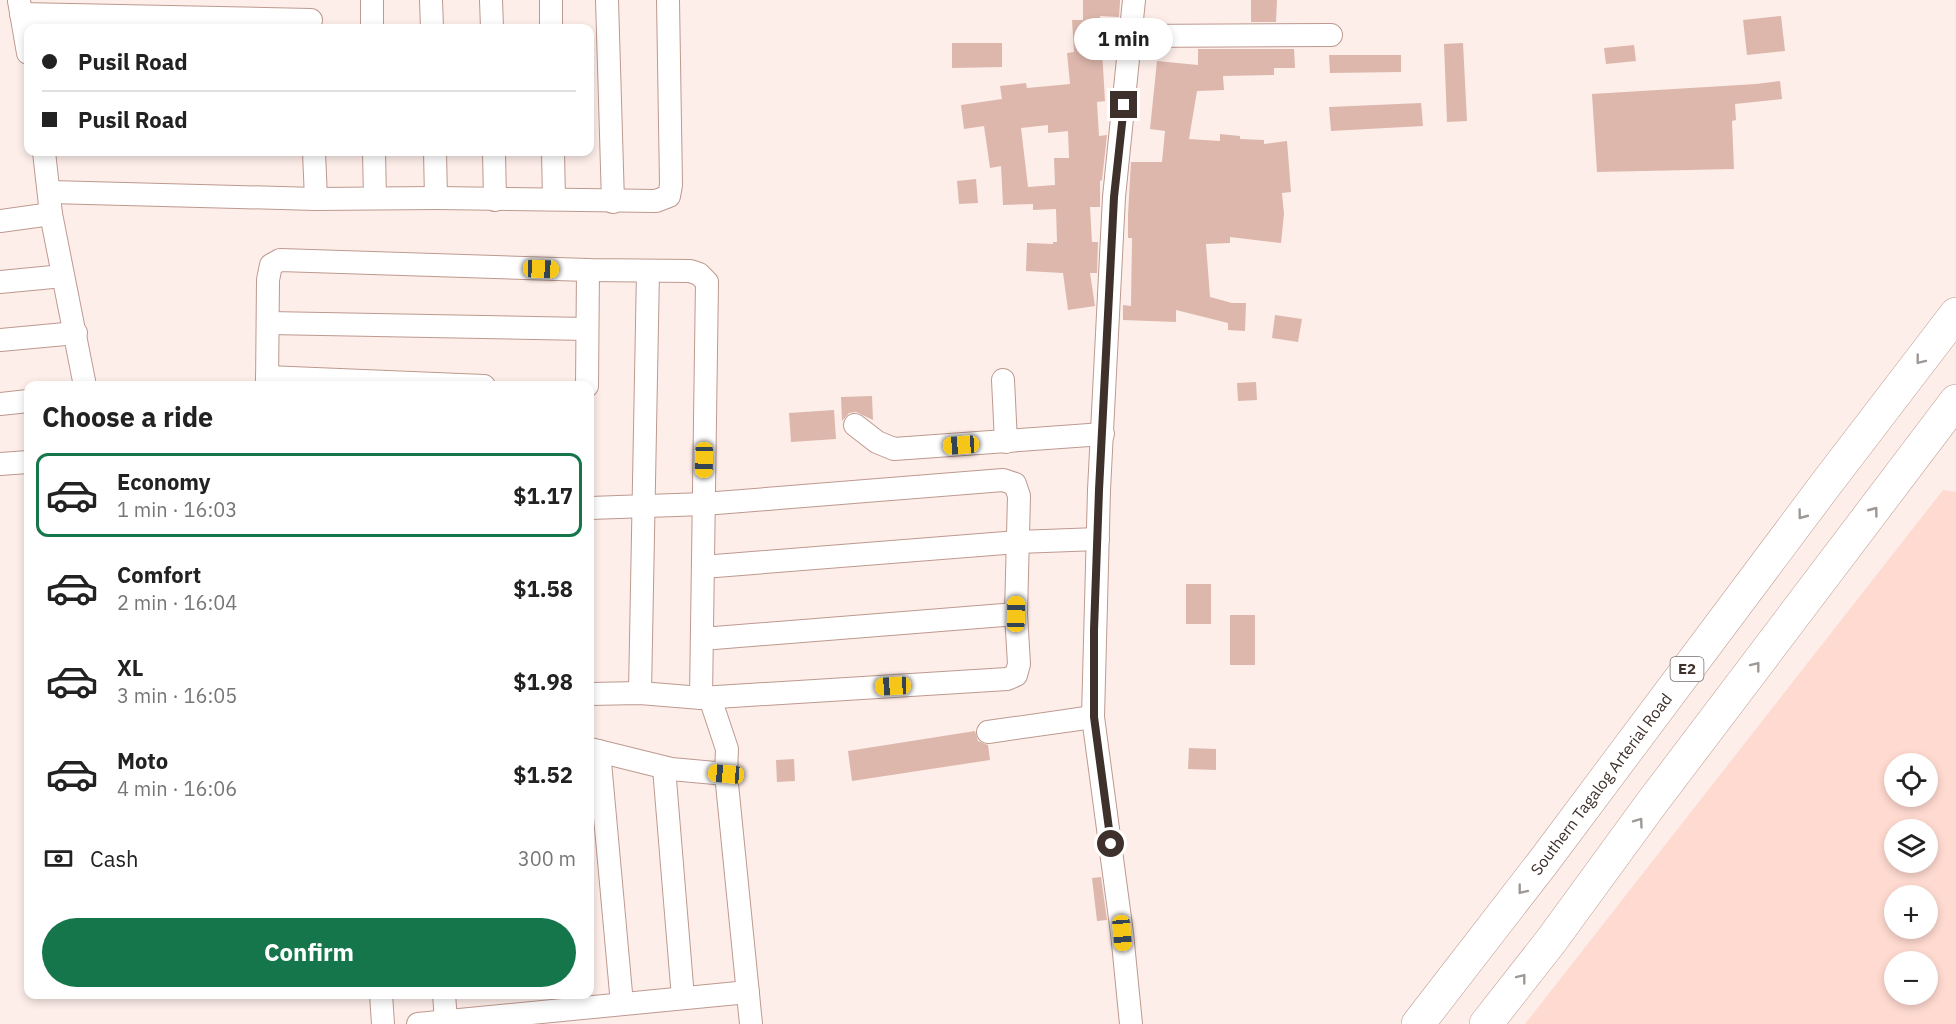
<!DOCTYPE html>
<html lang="en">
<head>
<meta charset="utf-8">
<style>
  :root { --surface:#fff; --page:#f2f2f2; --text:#222; --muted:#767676; --line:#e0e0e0; --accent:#15764c }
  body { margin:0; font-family:"IBM Plex Sans",sans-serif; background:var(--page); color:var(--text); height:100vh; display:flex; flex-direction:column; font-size:22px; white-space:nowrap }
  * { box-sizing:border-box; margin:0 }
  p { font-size:20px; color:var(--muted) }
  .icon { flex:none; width:33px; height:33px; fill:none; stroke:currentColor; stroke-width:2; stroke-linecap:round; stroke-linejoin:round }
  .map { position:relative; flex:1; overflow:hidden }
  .panel { position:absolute; left:24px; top:381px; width:570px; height:618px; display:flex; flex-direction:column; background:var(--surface); border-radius:12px; box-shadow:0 3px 9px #0003 }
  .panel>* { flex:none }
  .banner { position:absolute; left:24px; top:24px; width:570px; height:132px; border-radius:12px; box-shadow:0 3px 9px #0003; display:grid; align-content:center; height:132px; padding:0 18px; background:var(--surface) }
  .controls { position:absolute; left:1884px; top:753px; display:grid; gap:12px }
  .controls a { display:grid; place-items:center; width:54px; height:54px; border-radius:50%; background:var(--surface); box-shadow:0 3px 9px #0003; font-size:30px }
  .end { position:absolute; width:27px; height:27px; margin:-14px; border:8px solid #3e302b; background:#fff; box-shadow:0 0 0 3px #fff }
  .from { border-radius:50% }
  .bubble { position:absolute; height:42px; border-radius:21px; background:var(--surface); box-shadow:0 3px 9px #0003; font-size:20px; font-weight:700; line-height:42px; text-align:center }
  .car { position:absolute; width:18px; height:36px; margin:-18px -9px; border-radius:8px; box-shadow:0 0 4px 2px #0007; background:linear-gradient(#f5c518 24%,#345 0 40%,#f5c518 0 76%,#345 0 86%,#f5c518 0) }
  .banner b { display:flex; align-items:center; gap:21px; height:57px; font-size:22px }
  .banner b+b { border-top:2px solid var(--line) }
  .banner i { width:15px; height:15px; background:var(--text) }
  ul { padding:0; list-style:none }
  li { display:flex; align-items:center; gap:18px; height:84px; margin:0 12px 9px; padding:0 6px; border:3px solid transparent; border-radius:12px }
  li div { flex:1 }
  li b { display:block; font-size:22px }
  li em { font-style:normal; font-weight:700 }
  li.on { border-color:var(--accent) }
  li>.icon { width:54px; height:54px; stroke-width:1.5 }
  h2 { padding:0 18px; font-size:27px; line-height:72px }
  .pay { display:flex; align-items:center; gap:15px; height:66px; padding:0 18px; font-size:22px }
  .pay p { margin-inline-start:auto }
  .primary-button { display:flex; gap:12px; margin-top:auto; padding:12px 18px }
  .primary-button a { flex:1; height:69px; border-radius:36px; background:var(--accent); color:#fff; font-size:24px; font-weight:700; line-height:69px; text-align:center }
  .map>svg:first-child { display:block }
  .green { fill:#ffdad0; fill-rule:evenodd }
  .building { fill:#ddb7ac; fill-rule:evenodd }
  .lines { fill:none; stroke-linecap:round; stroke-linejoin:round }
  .minor-casing { stroke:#bd998f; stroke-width:24 }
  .highway-casing { stroke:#bd998f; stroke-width:34 }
  .minor { stroke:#fff; stroke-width:22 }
  .highway { stroke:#fff; stroke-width:33 }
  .oneway { stroke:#9e9895 }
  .route { stroke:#3e302b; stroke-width:8 }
  .labels { text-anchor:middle; stroke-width:4.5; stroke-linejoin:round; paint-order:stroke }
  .shield { fill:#fff; stroke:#786e6b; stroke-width:1.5 }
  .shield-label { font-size:15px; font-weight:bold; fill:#3e302b }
  .street-label { font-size:16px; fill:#3e302b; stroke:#fff }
</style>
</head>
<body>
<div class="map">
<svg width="1956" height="1024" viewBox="0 0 1956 1024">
  <rect width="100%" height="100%" fill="#fdeee9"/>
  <!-- green -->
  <path class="green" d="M1943 490 1956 492V1024H1525ZM1894 764H1928V796H1894ZM1894 830H1928V862H1894ZM1894 896H1928V928H1894ZM1894 962H1928V994H1894Z"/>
  <!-- building -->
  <g class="building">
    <path d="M1083 0H1120V2L1119 17 1100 16 1105 101 1097 102 1099 136 1107 135 1102 180 1100 181V207H1090L1092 242H1098L1097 273H1090L1095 306 1068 310 1063 273 1026 271 1027 243 1053 244V242H1057L1056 209 1033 210V204L1003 205 1001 166 990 168 984 126 964 129 961 105 1002 99 1000 86 1026 83 1027 88 1070 84 1067 53 1074 52 1072 20H1083ZM1048 125V133L1068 131 1069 158H1054L1055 185 1028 187 1021 128Z"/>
    <polygon points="1251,0 1277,0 1276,22 1251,22"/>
    <polygon points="1781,16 1785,51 1747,55 1743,20"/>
    <polygon points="952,43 1002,43 1002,67 952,68"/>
    <polygon points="1463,43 1467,121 1447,122 1444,44"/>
    <polygon points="1634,45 1636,61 1606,64 1604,48"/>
    <polygon points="1198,49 1294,49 1295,68 1274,68 1274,75 1223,76 1224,90 1197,91 1189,139 1220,141 1220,134 1240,136 1240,139 1264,140 1264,144 1287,141 1291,192 1282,193 1284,214 1281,243 1230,237 1230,243 1206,244 1210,297 1232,303 1246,303 1245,331 1228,330 1228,323 1176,310 1176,322 1123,320 1123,305 1131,306 1132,238 1128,238 1128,214 1131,162 1162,162 1165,131 1150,129 1157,61 1198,65"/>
    <polygon points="1329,55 1401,55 1401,72 1330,73"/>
    <polygon points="1780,81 1782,99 1735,104 1736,120 1732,121 1734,169 1597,172 1592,94 1756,84"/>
    <polygon points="1421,103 1423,126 1331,131 1329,107"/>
    <polygon points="976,179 978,203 959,204 957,181"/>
    <polygon points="1275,315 1302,319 1298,342 1272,338"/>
    <polygon points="1256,382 1257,400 1238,401 1237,383"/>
    <polygon points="872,396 873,420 856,412 849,413 842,421 841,397"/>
    <polygon points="834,410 836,439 791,442 789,413"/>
    <rect x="1186" y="584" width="25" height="40"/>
    <rect x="1230" y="615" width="25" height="50"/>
    <polygon points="975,731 978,741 988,745 990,760 852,781 848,751"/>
    <polygon points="1189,748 1216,749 1216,770 1188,769"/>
    <polygon points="794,759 795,781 777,782 776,760"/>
    <polygon points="1101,877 1107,920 1097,921 1092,878"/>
  </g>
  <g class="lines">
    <defs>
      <g id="minor">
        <polyline points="372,0 372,28"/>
        <polyline points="431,0 432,28"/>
        <polyline points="491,0 492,28"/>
        <polyline points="551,0 551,28"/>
        <polyline points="607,0 613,202"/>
        <polyline points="19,1 28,53"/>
        <polyline points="21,14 311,20"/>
        <polyline points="1131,36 1331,35"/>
        <polyline points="44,152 51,214 85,386"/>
        <polyline points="314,152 316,199"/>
        <polyline points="374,152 375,198"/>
        <polyline points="435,152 436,198"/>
        <polyline points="494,152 495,200"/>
        <polyline points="553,152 554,199"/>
        <polyline points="50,192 316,199 436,198 656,201 669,196 671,185 668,0"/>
        <polyline points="0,221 51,214"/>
        <polyline points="0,282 63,276"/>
        <polyline points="269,323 587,329"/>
        <polyline points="0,340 76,333"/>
        <polyline points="267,377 484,386"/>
        <polyline points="1003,380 1006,442"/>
        <polyline points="267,386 268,280 271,265 280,260 588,270 690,271 699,274 707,282 701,698"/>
        <polyline points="587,386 588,270"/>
        <polyline points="0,404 28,401"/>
        <polyline points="855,425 877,442 894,449 1103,434"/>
        <polyline points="0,464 28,462"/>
        <polyline points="590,508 704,504 1003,480 1015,484 1019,496 1016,614 1019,664 1016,675 1007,679 701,698 640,693 590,694"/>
        <polyline points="703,567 1018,542 1098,539"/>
        <polyline points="702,639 1016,614"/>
        <polyline points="640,693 648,271"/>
        <polyline points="710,698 727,749 726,774 751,1024"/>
        <polyline points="988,732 1093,717"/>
        <polyline points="590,749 671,769 726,774"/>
        <polyline points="599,751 622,1004"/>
        <polyline points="664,768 683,998"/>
        <polyline points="381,994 383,1024"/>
        <polyline points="444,994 446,1021"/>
        <polyline points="418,1024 748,992"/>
        <polyline points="1131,1024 1122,933 1093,717 1099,490 1114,197 1134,0"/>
      </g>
      <g id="highway">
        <polyline points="1418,1024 1544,861 1826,484 1956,314"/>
        <polyline points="1486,1024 1551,941 1651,804 1956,401"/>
      </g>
    </defs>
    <!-- minor casing -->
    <use href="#minor" class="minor-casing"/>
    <!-- highway casing -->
    <use href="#highway" class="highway-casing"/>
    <!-- minor -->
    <use href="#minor" class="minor"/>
    <!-- highway -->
    <use href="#highway" class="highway"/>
  </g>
  <!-- one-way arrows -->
  <defs><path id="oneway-chevron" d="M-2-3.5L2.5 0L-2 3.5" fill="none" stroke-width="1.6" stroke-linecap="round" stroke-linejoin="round" transform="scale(1.5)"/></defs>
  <g class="oneway">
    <use href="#oneway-chevron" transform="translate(1920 360) rotate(128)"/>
    <use href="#oneway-chevron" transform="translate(1874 511) rotate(-53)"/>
    <use href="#oneway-chevron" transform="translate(1802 515) rotate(127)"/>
    <use href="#oneway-chevron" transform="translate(1756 666) rotate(-52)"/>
    <use href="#oneway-chevron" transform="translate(1639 822) rotate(-54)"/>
    <use href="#oneway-chevron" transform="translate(1522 890) rotate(128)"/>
    <use href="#oneway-chevron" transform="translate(1522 978) rotate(-52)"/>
  </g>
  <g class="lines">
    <!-- route -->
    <polyline class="route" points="1111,844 1094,717 1094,630 1099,490 1114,197 1124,105"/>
  </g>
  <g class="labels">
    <!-- shield labels -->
    <rect class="shield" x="1670.5" y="657" width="33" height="24" rx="4.5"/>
    <g class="shield-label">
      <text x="1687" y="674">E2</text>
    </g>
    <!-- street labels -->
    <g class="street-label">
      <text transform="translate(1601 784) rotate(-53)" y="6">Southern Tagalog Arterial Road</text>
    </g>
  </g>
</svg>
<div class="controls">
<a><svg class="icon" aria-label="locate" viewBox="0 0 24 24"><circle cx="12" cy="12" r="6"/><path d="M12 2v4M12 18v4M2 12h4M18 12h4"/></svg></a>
<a><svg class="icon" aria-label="layers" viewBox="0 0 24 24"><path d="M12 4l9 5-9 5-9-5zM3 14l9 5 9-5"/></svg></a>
<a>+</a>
<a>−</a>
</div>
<i class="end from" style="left:1111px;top:844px"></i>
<i class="end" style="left:1124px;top:105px"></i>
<div class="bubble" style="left:1074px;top:18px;width:99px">1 min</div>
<i class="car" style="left:541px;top:269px;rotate:92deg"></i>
<i class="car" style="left:961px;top:445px;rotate:266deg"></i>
<i class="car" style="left:704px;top:460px;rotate:181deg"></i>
<i class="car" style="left:1016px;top:614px;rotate:1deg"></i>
<i class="car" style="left:893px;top:686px;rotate:267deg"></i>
<i class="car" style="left:726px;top:774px;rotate:275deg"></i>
<i class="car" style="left:1122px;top:933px;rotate:175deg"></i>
<div class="banner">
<b><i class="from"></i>Pusil Road</b>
<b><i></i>Pusil Road</b>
</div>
<section class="panel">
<h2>Choose a ride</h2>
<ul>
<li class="on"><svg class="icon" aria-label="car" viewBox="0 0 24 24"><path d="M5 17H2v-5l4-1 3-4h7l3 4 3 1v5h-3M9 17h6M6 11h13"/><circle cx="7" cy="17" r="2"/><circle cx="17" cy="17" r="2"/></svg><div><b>Economy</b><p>1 min · 16:03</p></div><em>$1.17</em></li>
<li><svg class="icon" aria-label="car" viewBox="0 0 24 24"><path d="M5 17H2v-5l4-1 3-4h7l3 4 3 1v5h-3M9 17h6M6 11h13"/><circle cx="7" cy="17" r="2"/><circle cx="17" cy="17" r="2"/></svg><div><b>Comfort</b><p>2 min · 16:04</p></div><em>$1.58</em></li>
<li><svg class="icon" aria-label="car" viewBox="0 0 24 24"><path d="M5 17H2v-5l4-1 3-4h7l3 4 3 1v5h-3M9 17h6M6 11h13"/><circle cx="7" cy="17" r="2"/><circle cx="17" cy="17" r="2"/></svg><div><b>XL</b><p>3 min · 16:05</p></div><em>$1.98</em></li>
<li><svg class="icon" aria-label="car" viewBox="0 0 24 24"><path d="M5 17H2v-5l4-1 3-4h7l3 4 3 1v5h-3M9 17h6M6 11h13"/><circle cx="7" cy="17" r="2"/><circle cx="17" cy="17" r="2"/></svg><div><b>Moto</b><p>4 min · 16:06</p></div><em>$1.52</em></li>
</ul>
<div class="pay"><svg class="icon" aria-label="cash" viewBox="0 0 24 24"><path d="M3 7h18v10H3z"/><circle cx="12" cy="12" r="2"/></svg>Cash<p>300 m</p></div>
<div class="primary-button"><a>Confirm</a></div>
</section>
</div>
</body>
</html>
